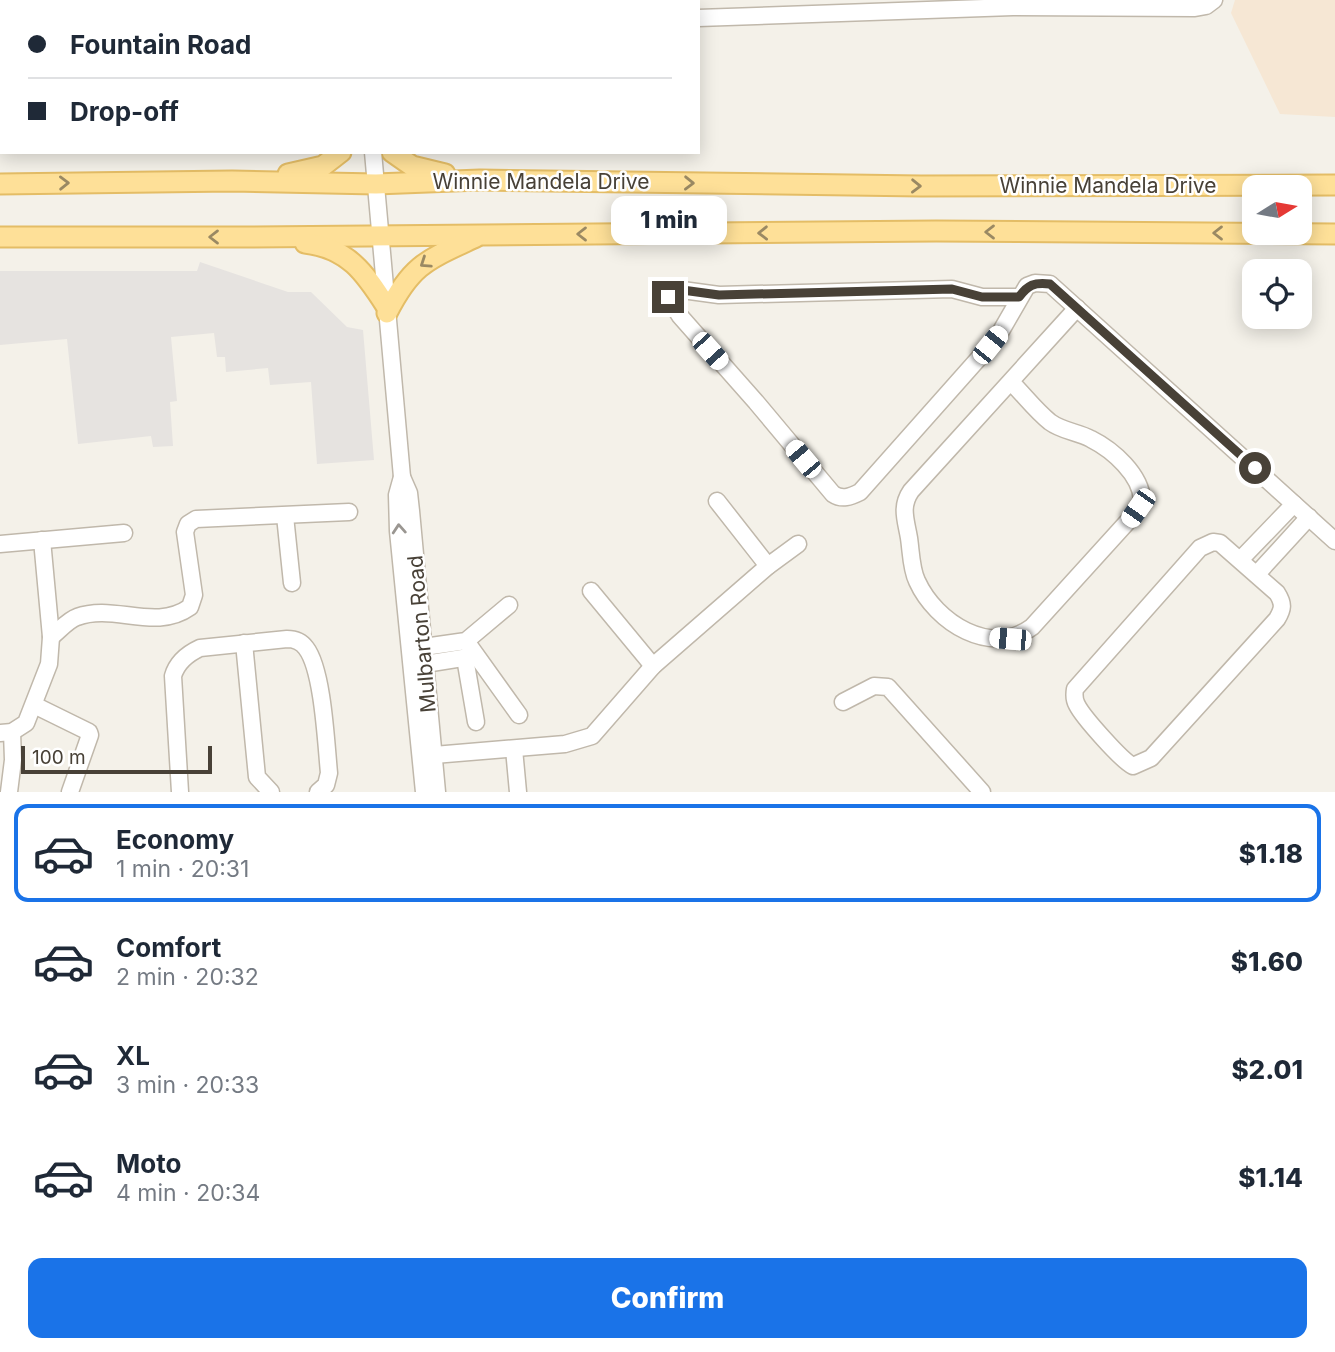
<!DOCTYPE html>
<html lang="en">
<head>
<meta charset="utf-8">
<style>
  :root { --surface:#fff; --page:#f2f2f3; --text:#1f2937; --muted:#747a83; --line:#e0e1e3; --accent:#1a73e8 }
  body { margin:0; font-family:Inter,sans-serif; background:var(--page); color:var(--text); height:100vh; display:flex; flex-direction:column; font-size:26px; white-space:nowrap }
  * { box-sizing:border-box; margin:0 }
  p { font-size:23px; color:var(--muted) }
  .icon { flex:none; width:38px; height:38px; fill:none; stroke:currentColor; stroke-width:2; stroke-linecap:round; stroke-linejoin:round }
  .map { position:relative; height:792px; overflow:hidden }
  .drawer { display:flex; flex-direction:column; background:var(--surface); flex:1 }
  .drawer>* { flex:none }
  .hud { position:absolute; left:0px; top:0px; width:700px; height:154px; box-shadow:0 4px 18px #0003; display:grid; align-content:center; height:154px; padding:0 28px; background:var(--surface) }
  .needle { width:46px; rotate:79deg }
  .controls { position:absolute; left:1242px; top:175px; display:grid; gap:14px }
  .controls a { display:grid; place-items:center; width:70px; height:70px; border-radius:14px; background:var(--surface); box-shadow:0 4px 18px #0003; font-size:35px }
  .scale { position:absolute; left:21px; bottom:18px; width:191px; box-sizing:border-box; padding-left:7px; border:4px solid #484137; border-top:0; font-size:19px; line-height:24px; white-space:nowrap; color:#484137; -webkit-text-stroke:5px #fff; paint-order:stroke }
  .end { position:absolute; width:32px; height:32px; margin:-16px; border:9px solid #484137; background:#fff; box-shadow:0 0 0 4px #fff }
  .from { border-radius:50% }
  .bubble { position:absolute; height:49px; border-radius:14px; background:var(--surface); box-shadow:0 4px 18px #0003; font-size:23px; font-weight:800; line-height:49px; text-align:center }
  .car { position:absolute; width:21px; height:42px; margin:-21px -10px; border-radius:9px; box-shadow:0 0 5px 2px #0007; background:linear-gradient(#fff 24%,#345 0 40%,#fff 0 76%,#345 0 86%,#fff 0) }
  .hud b { display:flex; align-items:center; gap:24px; height:66px; font-size:26px }
  .hud b+b { border-top:2px solid var(--line) }
  .hud i { width:18px; height:18px; background:var(--text) }
  ul { padding:12px 0 0; list-style:none }
  li { display:flex; align-items:center; gap:21px; height:98px; margin:0 14px 10px; padding:0 14px; border:4px solid transparent; border-radius:14px }
  li div { flex:1 }
  li b { display:block; font-size:26px }
  li em { font-style:normal; font-weight:800 }
  li.current { border-color:var(--accent) }
  li>.icon { width:63px; height:63px; stroke-width:1.5 }
  .action { display:flex; gap:14px; margin-top:auto; padding:14px 28px }
  .action a { flex:1; height:80px; border-radius:14px; background:var(--accent); color:#fff; font-size:28px; font-weight:800; line-height:80px; text-align:center }
  .map>svg:first-child { display:block }
  .commercial { fill:#f6e7d4 }
  .parking { fill:#e6e3e0 }
  .lines { fill:none; stroke-linecap:round; stroke-linejoin:round }
  .minor-casing { stroke:#c0b8ab; stroke-width:19 }
  .major-casing { stroke:#e4bd66; stroke-width:23 }
  .minor { stroke:#fff; stroke-width:16 }
  .major { stroke:#fee098; stroke-width:19 }
  .oneway { stroke:#9a8963 }
  .oneway2 { stroke:#9a9691 }
  .route { stroke:#484137; stroke-width:9 }
  .labels { text-anchor:middle; stroke-width:5; stroke-linejoin:round; paint-order:stroke }
  .street-label { font-size:21px; fill:#484137; stroke:#fff }
</style>
</head>
<body>
<div class="map">
<svg width="1335" height="792" viewBox="0 0 1335 792">
  <rect width="100%" height="100%" fill="#f4f1e9"/>
  <!-- commercial -->
  <polygon class="commercial" points="1235,0 1335,0 1335,117 1280,114 1231,13"/>
  <!-- parking -->
  <polygon class="parking" points="200,262 288,292 311,292 347,327 363,330 374,460 317,464 311,382 270,385 268,368 226,372 225,357 217,357 214,333 171,337 177,401 170,402 173,446 153,447 151,436 78,444 67,339 0,345 0,271 197,271"/>
  <g class="lines">
    <defs>
      <g id="minor">
        <polyline points="357,0 358,2"/>
        <polyline points="484,0 485,2"/>
        <polyline points="77,2 77,0"/>
        <polyline points="240,2 240,0"/>
        <polyline points="698,18 1013,7 1195,8 1206,6 1214,0"/>
        <polyline points="0,48 2,47"/>
        <polyline points="373,152 402,477 397,495 398,531 424,792"/>
        <path d="M1019 297H982L952 289 719 295 675 289 669 291 668 297 680 316 756 402 833 494C842 500 850 497 860 492L979 358 1001 331 1027 286 1035 283 1050 284 1335 541"/>
        <path d="M1011 382C1024 395 1036 411 1050 422 1062 431 1078 432 1091 439 1113 450 1141 475 1142 500L1130 519 1032 627C991 657 936 623 917 581 911 569 911 551 909 538 906 520 900 507 911 491L1077 308"/>
        <polyline points="402,477 409,493 411,511 437,792"/>
        <polyline points="717,501 768,566"/>
        <polyline points="285,516 292,583"/>
        <path d="M1213 542 1220 543 1277 593C1284 604 1283 609 1277 619L1151 758 1133 766C1122 761 1083 717 1077 705 1074 700 1074 695 1075 689L1200 548Z"/>
        <polyline points="0,544 124,533"/>
        <polyline points="1240,560 1294,504"/>
        <polyline points="1257,574 1309,517"/>
        <polyline points="591,591 653,666"/>
        <path d="M51 637C59 631 68 620 77 617 114 603 155 632 190 607L194 595 185 532 188 524 196 519 349 512"/>
        <polyline points="466,641 519,715"/>
        <polyline points="244,643 257,777 271,792"/>
        <polyline points="424,647 466,641 509,605"/>
        <polyline points="465,658 476,722"/>
        <polyline points="425,664 475,656"/>
        <polyline points="843,702 874,686 888,687 982,792"/>
        <polyline points="34,705 89,732 90,735 70,792"/>
        <polyline points="0,733 12,732 26,723 49,664 51,637 42,540"/>
        <polyline points="514,749 518,792"/>
        <polyline points="434,755 565,744 592,736 653,666 768,566 798,544"/>
        <polyline points="9,792 13,760 12,732"/>
        <path d="M180 792 173 676C177 662 187 654 200 648L287 639C295 639 301 641 306 648 323 670 326 743 329 773L326 785 318 792"/>
      </g>
      <g id="major">
        <polyline points="392,152 412,166 445,174"/>
        <polyline points="288,174 323,166 341,152"/>
        <polyline points="0,184 232,181 376,184 480,180 921,186 1335,185"/>
        <polyline points="0,237 254,237 936,231 1335,234"/>
        <path d="M305 243C348 248 365 273 386 306"/>
        <path d="M387 313C412 264 427 260 476 237"/>
      </g>
    </defs>
    <!-- minor casing -->
    <use href="#minor" class="minor-casing"/>
    <!-- major casing -->
    <use href="#major" class="major-casing"/>
    <!-- minor -->
    <use href="#minor" class="minor"/>
    <!-- major -->
    <use href="#major" class="major"/>
  </g>
  <!-- one-way arrows -->
  <defs><path id="oneway-chevron" d="M-2-3.5L2.5 0L-2 3.5" fill="none" stroke-width="1.6" stroke-linecap="round" stroke-linejoin="round" transform="scale(1.75)"/></defs>
  <g class="oneway">
    <use href="#oneway-chevron" transform="translate(64 183) rotate(-1)"/>
    <use href="#oneway-chevron" transform="translate(689 183) rotate(1)"/>
    <use href="#oneway-chevron" transform="translate(916 186) rotate(1)"/>
    <use href="#oneway-chevron" transform="translate(990 232) rotate(-180)"/>
    <use href="#oneway-chevron" transform="translate(763 233) rotate(179)"/>
    <use href="#oneway-chevron" transform="translate(1218 233) rotate(-180)"/>
    <use href="#oneway-chevron" transform="translate(582 234) rotate(180)"/>
    <use href="#oneway-chevron" transform="translate(214 237) rotate(-180)"/>
    <use href="#oneway-chevron" transform="translate(425 263) rotate(146)"/>
  </g>
  <use class="oneway2" href="#oneway-chevron" transform="translate(399 529) rotate(-94)"/>
  <g class="lines">
    <!-- route -->
    <path class="route" d="M668 297 669 291 675 289 719 295 952 289 982 297H1019C1028 285 1034 282 1050 284L1255 468"/>
  </g>
  <g class="labels">
    <!-- street labels -->
    <g class="street-label">
      <text x="541" y="189">Winnie Mandela Drive</text>
      <text x="1108" y="193">Winnie Mandela Drive</text>
      <text transform="translate(422 634) rotate(-95)" y="7">Mulbarton Road</text>
    </g>
  </g>
</svg>
<div class="controls">
<a><svg class="needle" viewBox="-14 -14 28 28"><path d="M0-13l5 13h-10z" fill="#e53935"/><path d="M0 13l5-13h-10z" fill="#747a83"/></svg></a>
<a><svg class="icon" aria-label="locate" viewBox="0 0 24 24"><circle cx="12" cy="12" r="6"/><path d="M12 2v4M12 18v4M2 12h4M18 12h4"/></svg></a>
</div>
<div class="scale">100 m</div>
<i class="end from" style="left:1255px;top:468px"></i>
<i class="end" style="left:668px;top:297px"></i>
<div class="bubble" style="left:611px;top:196px;width:116px">1 min</div>
<i class="car" style="left:990px;top:345px;rotate:39deg"></i>
<i class="car" style="left:710px;top:351px;rotate:138deg"></i>
<i class="car" style="left:803px;top:459px;rotate:320deg"></i>
<i class="car" style="left:1138px;top:508px;rotate:215deg"></i>
<i class="car" style="left:1010px;top:639px;rotate:275deg"></i>
<div class="hud">
<b><i class="from"></i>Fountain Road</b>
<b><i></i>Drop-off</b>
</div>
</div>
<section class="drawer">
<ul>
<li class="current"><svg class="icon" aria-label="car" viewBox="0 0 24 24"><path d="M5 17H2v-5l4-1 3-4h7l3 4 3 1v5h-3M9 17h6M6 11h13"/><circle cx="7" cy="17" r="2"/><circle cx="17" cy="17" r="2"/></svg><div><b>Economy</b><p>1 min · 20:31</p></div><em>$1.18</em></li>
<li><svg class="icon" aria-label="car" viewBox="0 0 24 24"><path d="M5 17H2v-5l4-1 3-4h7l3 4 3 1v5h-3M9 17h6M6 11h13"/><circle cx="7" cy="17" r="2"/><circle cx="17" cy="17" r="2"/></svg><div><b>Comfort</b><p>2 min · 20:32</p></div><em>$1.60</em></li>
<li><svg class="icon" aria-label="car" viewBox="0 0 24 24"><path d="M5 17H2v-5l4-1 3-4h7l3 4 3 1v5h-3M9 17h6M6 11h13"/><circle cx="7" cy="17" r="2"/><circle cx="17" cy="17" r="2"/></svg><div><b>XL</b><p>3 min · 20:33</p></div><em>$2.01</em></li>
<li><svg class="icon" aria-label="car" viewBox="0 0 24 24"><path d="M5 17H2v-5l4-1 3-4h7l3 4 3 1v5h-3M9 17h6M6 11h13"/><circle cx="7" cy="17" r="2"/><circle cx="17" cy="17" r="2"/></svg><div><b>Moto</b><p>4 min · 20:34</p></div><em>$1.14</em></li>
</ul>
<div class="action"><a>Confirm</a></div>
</section>
</body>
</html>
